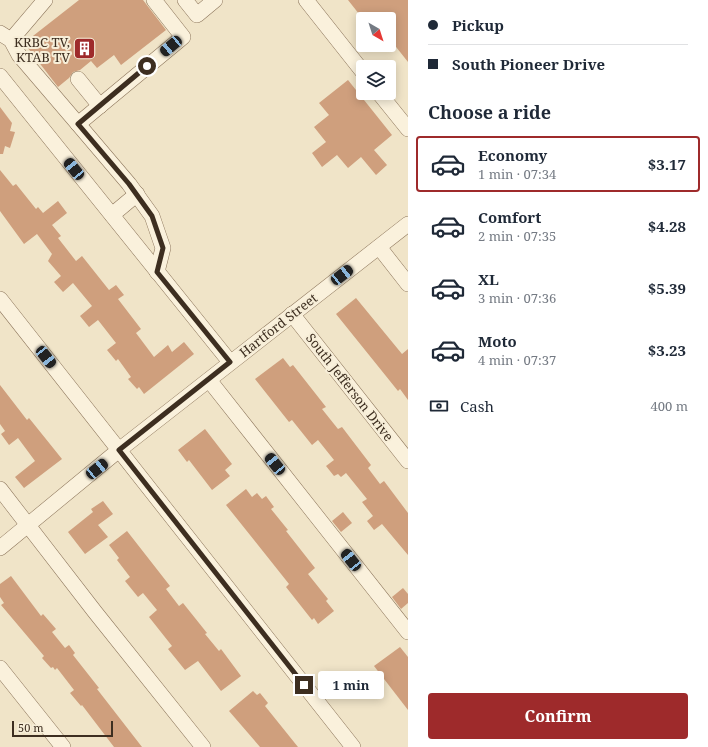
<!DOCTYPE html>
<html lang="en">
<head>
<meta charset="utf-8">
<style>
  :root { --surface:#fff; --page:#f2f2f3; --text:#1f2937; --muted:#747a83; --line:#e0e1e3; --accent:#9e2a2b }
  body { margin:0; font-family:"Noto Serif",serif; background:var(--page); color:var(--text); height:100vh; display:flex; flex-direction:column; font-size:15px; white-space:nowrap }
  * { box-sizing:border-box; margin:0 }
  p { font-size:13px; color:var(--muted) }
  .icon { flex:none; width:22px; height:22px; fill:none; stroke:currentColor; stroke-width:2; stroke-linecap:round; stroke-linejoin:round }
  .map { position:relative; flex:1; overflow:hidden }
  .side { display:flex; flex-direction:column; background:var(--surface); width:300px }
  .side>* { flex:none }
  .hud { display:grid; align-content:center; height:88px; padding:0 20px; background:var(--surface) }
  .needle { width:26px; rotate:141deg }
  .tools { position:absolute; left:356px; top:12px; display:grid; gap:8px }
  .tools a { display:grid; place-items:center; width:40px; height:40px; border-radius:4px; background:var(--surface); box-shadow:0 2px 10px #0003; font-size:20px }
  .scale { position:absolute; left:12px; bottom:10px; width:101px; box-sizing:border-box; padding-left:4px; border:2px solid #3d2e20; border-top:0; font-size:11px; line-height:14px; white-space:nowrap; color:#3d2e20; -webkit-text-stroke:3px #f7eed8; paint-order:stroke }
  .end { position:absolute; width:18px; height:18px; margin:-9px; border:5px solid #3d2e20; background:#fff; box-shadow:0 0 0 2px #fff }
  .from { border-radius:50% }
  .bubble { position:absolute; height:28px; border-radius:4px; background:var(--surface); box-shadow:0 2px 10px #0003; font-size:13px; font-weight:700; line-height:28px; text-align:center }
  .car { position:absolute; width:12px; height:24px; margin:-12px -6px; border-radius:5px; box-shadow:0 0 3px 1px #0007; background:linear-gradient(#222 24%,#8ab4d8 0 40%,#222 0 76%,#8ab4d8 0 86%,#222 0) }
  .hud b { display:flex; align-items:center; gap:14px; height:38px; font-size:15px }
  .hud b+b { border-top:1px solid var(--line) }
  .hud i { width:10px; height:10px; background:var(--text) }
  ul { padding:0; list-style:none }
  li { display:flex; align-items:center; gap:12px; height:56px; margin:0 8px 6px; padding:0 12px; border:2px solid transparent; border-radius:4px }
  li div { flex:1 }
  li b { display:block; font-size:15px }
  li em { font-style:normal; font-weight:700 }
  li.current { border-color:var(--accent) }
  li>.icon { width:36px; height:36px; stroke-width:1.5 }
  h2 { padding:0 20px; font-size:18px; line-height:48px }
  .pay { display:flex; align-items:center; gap:10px; height:44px; padding:0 20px; font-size:15px }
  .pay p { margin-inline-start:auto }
  .cta { display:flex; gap:8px; margin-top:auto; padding:8px 20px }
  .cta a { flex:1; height:46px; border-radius:4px; background:var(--accent); color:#fff; font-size:16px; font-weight:700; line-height:46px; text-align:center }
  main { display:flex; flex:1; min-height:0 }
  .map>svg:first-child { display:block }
  .building { fill:#cf9f7d }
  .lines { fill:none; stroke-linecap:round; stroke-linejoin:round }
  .minor-casing { stroke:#8d765c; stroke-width:16 }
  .minor { stroke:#faf1dc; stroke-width:15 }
  .route { stroke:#3d2e20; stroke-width:5 }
  .labels { text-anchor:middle; stroke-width:4; stroke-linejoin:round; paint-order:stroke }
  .poi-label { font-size:13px; fill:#3d2e20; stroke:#f7eed8; text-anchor:end }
  .street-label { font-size:13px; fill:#3d2e20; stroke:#f7eed8 }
</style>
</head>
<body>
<main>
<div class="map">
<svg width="408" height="747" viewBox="0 0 408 747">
  <rect width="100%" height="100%" fill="#f0e4c8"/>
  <!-- building -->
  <g class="building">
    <polygon points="79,0 143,0 166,30 121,65 114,55 97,68 91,61 80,70 73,72 69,78 58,87 24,43"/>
    <polygon points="348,0 408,0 408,62 389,38 389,19 363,19"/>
    <polygon points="348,80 392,135 374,150 387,165 376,175 361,157 348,168 337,155 322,167 312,153 326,142 314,127 329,115 319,103"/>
    <polygon points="0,107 12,123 10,131 15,132 10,148 5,146 3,154 0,154"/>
    <polygon points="0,170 13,186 16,184 36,209 38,207 43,213 58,201 67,213 52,225 61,236 58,238 76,261 82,256 109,290 116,285 124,295 118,299 141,329 136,333 154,357 168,345 172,352 184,342 194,354 144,394 139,387 137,389 128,379 131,377 118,359 116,361 107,350 116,343 98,320 89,327 80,316 92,306 73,283 63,292 54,282 61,276 48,261 52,254 37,234 24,244 0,211"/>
    <polygon points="356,298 402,354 408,349 408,400 400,389 398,391 336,314"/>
    <polygon points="283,358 290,367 293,365 326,407 322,409 338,429 342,427 371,465 368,468 380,484 384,481 408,513 408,555 382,524 374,530 367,521 373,516 362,502 367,499 346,473 341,477 338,474 334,476 326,466 334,460 318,440 312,445 292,420 289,422 255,379"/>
    <polygon points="0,385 27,420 29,418 62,459 24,488 15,477 35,461 18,438 9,445 1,434 5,431 0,424"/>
    <polygon points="205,429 232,464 225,470 230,476 212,490 189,460 187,462 178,450"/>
    <polygon points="246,489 252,497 257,493 262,499 266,496 274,507 271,509 288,530 286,531 315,568 308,574 328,599 326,601 334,611 318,624 314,618 312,620 286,587 289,584 226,505"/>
    <polygon points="103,501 113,514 98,525 108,537 85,554 68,532 93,512 91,509"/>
    <polygon points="343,512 352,523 341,532 332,521"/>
    <polygon points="127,531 170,586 166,589 179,606 183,603 207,633 205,634 219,651 221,649 241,676 221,691 198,661 185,670 168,649 172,646 149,617 157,610 143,593 138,597 125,581 130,577 117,560 119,558 109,545"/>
    <polygon points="11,576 41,616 43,614 56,629 52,632 65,648 69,645 75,653 73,655 99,688 97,689 142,747 114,747 82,705 81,706 70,693 74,690 57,668 55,670 53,667 51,668 42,658 44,656 1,605 4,603 0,597 0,584"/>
    <polygon points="403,588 408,594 408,603 401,609 392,597"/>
    <polygon points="400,647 408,657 408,710 374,666"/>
    <polygon points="253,691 257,695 260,693 268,703 265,706 298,747 260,747 229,711"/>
  </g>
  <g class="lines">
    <defs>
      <g id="minor">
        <polyline points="185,0 197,15 215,0"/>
        <polyline points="306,0 363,72"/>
        <polyline points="0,33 11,40 19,55 78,124 183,37 154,0"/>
        <polyline points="11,40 45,0"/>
        <polyline points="0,76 230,362"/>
        <polyline points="78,79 100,106"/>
        <polyline points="379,93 408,129"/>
        <polyline points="78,124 129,184 152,216 163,248 157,272"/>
        <polyline points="112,215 137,194"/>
        <polyline points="379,247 408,284"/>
        <polyline points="0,299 353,747"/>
        <polyline points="292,314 408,461"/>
        <polyline points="209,380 408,632"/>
        <polyline points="0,489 95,612 203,747"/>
        <polyline points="0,548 119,450 408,224"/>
        <polyline points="0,668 63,747"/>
      </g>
    </defs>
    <!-- minor casing -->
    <use href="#minor" class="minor-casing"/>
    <!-- minor -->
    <use href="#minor" class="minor"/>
  </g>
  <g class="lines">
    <!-- route -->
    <polyline class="route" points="147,66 78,124 129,184 152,216 163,248 157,272 230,362 119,450 304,685"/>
  </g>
  <!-- icons -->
  <defs>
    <symbol id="building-square" viewBox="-11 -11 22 22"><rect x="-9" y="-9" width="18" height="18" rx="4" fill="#9e2a2b" stroke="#f7eed8"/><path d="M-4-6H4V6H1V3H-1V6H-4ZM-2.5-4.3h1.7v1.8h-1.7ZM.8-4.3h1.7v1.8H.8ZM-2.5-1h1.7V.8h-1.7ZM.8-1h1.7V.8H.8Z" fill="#fff"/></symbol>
  </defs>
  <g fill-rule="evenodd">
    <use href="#building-square" x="72" y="36" width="25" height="25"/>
  </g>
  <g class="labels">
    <!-- poi labels -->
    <g class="poi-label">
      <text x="70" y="47">KRBC TV,<tspan x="70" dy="15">KTAB TV</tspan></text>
    </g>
    <!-- street labels -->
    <g class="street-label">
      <text transform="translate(278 325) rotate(-38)" y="5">Hartford Street</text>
      <text transform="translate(350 387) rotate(52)" y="5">South Jefferson Drive</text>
    </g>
  </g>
</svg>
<div class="tools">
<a><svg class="needle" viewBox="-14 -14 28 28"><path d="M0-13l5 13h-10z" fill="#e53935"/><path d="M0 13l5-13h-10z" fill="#747a83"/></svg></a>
<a><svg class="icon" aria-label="layers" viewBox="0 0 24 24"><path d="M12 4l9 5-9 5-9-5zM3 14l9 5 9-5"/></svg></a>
</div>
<div class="scale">50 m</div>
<i class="end from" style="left:147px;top:66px"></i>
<i class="end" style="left:304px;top:685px"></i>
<div class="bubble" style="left:318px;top:671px;width:66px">1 min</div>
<i class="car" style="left:171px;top:46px;rotate:230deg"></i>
<i class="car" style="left:74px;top:169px;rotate:321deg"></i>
<i class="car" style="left:342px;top:275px;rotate:52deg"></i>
<i class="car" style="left:46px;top:357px;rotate:142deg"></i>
<i class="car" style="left:275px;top:464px;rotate:321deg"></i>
<i class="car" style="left:97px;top:469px;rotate:51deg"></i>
<i class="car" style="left:351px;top:560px;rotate:322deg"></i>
</div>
<section class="side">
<div class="hud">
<b><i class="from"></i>Pickup</b>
<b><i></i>South Pioneer Drive</b>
</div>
<h2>Choose a ride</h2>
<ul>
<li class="current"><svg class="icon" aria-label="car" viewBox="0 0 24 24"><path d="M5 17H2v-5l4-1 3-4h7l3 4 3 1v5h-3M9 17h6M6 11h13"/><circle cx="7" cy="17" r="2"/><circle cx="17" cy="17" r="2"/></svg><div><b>Economy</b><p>1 min · 07:34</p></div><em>$3.17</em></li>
<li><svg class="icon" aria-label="car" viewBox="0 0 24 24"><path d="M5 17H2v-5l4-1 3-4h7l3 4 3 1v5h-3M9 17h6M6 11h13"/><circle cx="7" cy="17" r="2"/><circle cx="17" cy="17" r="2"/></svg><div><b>Comfort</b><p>2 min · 07:35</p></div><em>$4.28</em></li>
<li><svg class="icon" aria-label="car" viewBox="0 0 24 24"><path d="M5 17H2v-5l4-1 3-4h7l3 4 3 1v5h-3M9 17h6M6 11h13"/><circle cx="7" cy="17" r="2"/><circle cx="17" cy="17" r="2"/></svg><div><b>XL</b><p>3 min · 07:36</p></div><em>$5.39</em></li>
<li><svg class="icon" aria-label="car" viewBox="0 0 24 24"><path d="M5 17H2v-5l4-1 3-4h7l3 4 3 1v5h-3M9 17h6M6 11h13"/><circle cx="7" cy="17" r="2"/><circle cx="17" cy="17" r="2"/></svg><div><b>Moto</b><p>4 min · 07:37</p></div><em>$3.23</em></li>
</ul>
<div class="pay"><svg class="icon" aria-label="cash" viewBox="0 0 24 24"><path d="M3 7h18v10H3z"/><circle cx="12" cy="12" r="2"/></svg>Cash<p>400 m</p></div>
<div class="cta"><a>Confirm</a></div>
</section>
</main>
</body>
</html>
